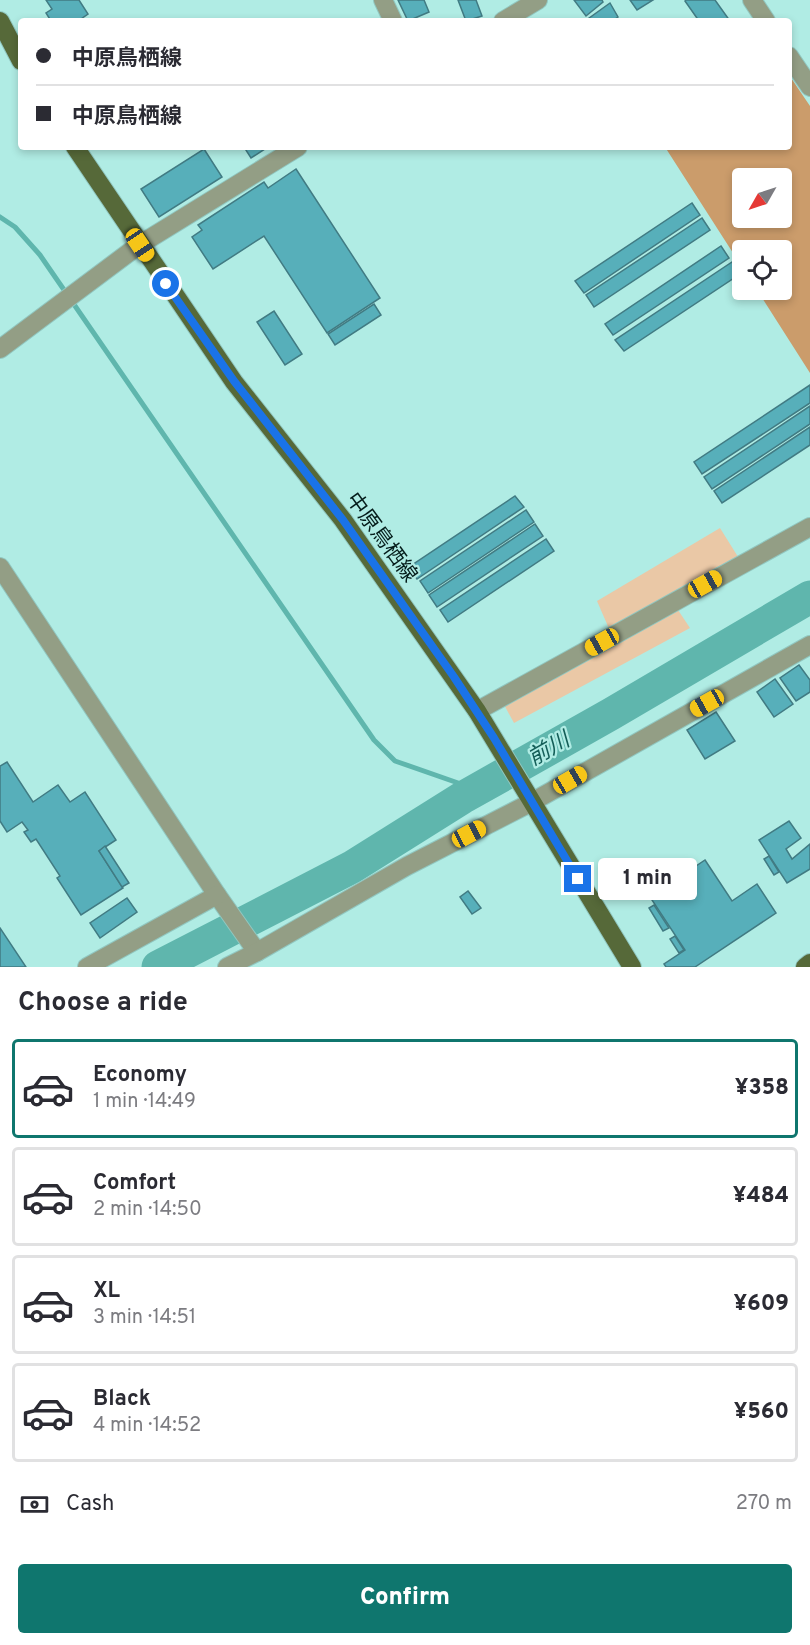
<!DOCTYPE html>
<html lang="en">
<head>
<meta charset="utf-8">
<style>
  :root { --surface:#fff; --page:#f7f7f7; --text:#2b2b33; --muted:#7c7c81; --line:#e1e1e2; --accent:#0f766e }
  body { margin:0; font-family:Overpass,"Noto Sans JP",sans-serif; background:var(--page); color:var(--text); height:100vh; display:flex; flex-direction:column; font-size:22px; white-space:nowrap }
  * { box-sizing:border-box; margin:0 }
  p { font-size:20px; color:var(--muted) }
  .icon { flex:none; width:33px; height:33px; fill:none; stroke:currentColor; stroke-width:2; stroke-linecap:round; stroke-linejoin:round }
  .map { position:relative; height:967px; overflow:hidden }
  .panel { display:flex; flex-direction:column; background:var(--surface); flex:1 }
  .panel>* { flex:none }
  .guide { position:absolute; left:18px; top:18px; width:774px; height:132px; border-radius:6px; box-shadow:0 3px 9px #0003; display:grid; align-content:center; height:132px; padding:0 18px; background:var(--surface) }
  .needle { width:39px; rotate:231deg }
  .controls { position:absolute; left:732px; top:168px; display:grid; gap:12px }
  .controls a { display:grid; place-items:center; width:60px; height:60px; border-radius:6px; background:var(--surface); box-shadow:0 3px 9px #0003; font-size:30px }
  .end { position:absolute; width:27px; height:27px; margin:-14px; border:8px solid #1a73e8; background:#fff; box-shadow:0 0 0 3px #fff }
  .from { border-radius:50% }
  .bubble { position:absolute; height:42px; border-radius:6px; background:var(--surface); box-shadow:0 3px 9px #0003; font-size:20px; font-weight:800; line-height:42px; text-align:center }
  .car { position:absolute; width:18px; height:36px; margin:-18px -9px; border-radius:8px; box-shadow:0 0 4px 2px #0007; background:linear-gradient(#f5c518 24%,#345 0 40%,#f5c518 0 76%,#345 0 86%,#f5c518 0) }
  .guide b { display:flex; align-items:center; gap:21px; height:57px; font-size:22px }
  .guide b+b { border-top:2px solid var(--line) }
  .guide i { width:15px; height:15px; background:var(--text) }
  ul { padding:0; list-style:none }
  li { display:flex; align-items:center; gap:18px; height:99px; margin:0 12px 9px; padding:0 6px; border:3px solid var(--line); border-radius:6px }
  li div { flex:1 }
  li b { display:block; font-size:22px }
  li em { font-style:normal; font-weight:800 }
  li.on { border-color:var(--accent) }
  li>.icon { width:54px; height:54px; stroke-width:1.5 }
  h2 { padding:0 18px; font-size:27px; line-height:72px }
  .pay { display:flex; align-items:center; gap:15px; height:66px; padding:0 18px; font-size:22px }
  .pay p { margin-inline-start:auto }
  .primary-button { display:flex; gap:12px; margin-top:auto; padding:12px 18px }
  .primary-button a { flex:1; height:69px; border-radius:6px; background:var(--accent); color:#fff; font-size:24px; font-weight:800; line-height:69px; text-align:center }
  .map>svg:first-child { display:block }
  .green { fill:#eac8a6 }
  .forest { fill:#cb9c6b; fill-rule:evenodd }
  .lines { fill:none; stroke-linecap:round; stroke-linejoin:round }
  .stream { stroke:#5fb6ad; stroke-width:5 }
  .river { stroke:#5fb6ad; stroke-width:33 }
  .building { fill:#57afba; stroke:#417b83; stroke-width:1.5 }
  .minor-casing { stroke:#91c7c0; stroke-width:20 }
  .major-casing { stroke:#91c7c0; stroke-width:20 }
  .minor { stroke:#939e85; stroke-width:18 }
  .major { stroke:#566939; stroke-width:18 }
  .route { stroke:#1a73e8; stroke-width:8 }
  .labels { text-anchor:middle; stroke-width:4.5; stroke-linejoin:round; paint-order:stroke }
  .street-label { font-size:21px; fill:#041c1a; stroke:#b0ece4 }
  .water-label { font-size:22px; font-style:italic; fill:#145e58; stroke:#b0ece4 }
</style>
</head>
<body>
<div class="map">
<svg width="810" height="967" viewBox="0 0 810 967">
  <rect width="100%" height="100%" fill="#b0ece4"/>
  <!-- green -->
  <g class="green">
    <polygon points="720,528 740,560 610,631 597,601"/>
    <polygon points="676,607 690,628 514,723 502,701"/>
  </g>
  <!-- forest -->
  <path class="forest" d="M789 75 810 106V373L757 290H782V250H742V267L665 147H789ZM742 178H782V218H742Z"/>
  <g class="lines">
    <!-- stream -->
    <polyline class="stream" points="0,217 15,227 40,255 374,740 395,761 461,784 498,777"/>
    <!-- river -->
    <polyline class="river" points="158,967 352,867 462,798 611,714 810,597"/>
  </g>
  <!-- building -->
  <g class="building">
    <polygon points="46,0 79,0 88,14 78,21 51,21 46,13 52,9"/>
    <polygon points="398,0 424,0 429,12 408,21"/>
    <polygon points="458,0 476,0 482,16 466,21"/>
    <polygon points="574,0 602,0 603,2 586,16"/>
    <polygon points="630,0 653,0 637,10"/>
    <polygon points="686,0 715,0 730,21 699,21 685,1"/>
    <polygon points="610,3 618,17 612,21 585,21"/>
    <polygon points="244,147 268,147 251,158"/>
    <polygon points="204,149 222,177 159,217 141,189"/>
    <polygon points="296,169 380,298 327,333 264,236 213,269 192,237 202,230 198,225 264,182 268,188"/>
    <polygon points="692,203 700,215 584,293 575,281"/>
    <polygon points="702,218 710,230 594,307 586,295"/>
    <polygon points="721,246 729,258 613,335 605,324"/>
    <polygon points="732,262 740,274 624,351 615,340"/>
    <polygon points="374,304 381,315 335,345 328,334"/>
    <polygon points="274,311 302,354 285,365 257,322"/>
    <polygon points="810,385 810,403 702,474 694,462"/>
    <polygon points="810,406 810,424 712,489 704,477"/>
    <polygon points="810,427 810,445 722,503 714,491"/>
    <polygon points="515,496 524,507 417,579 409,567"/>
    <polygon points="526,510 534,522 428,593 420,581"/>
    <polygon points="535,524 543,536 437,607 429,595"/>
    <polygon points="546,539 554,551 448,622 440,610"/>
    <polygon points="799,665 810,680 810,692 796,701 780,678"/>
    <polygon points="775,679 793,704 774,717 757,692"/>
    <polygon points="716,712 735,741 705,759 687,730"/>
    <polygon points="7,762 33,802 58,785 70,802 85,792 116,840 99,851 123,888 81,915 57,878 60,876 36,839 31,842 24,832 28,830 22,822 7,832 0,821 0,766"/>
    <polygon points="789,821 801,838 786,849 792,859 810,844 810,869 787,883 759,840"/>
    <polygon points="105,846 129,883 122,887 99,851"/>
    <polygon points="769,856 779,872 774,875 764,859"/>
    <polygon points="705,860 732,901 757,884 776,913 695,967 666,967 664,964 685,950 650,897"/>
    <polygon points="468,891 481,908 472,914 460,897"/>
    <polygon points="127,898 137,912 100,938 90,923"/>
    <polygon points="654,905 669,928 663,931 649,908"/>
    <polygon points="0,928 26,967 0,967"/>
    <polygon points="675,936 684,950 679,953 670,939"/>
  </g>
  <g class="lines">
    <defs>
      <g id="minor">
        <polyline points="383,0 393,21"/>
        <polyline points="752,0 766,21"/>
        <polyline points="503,21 538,0"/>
        <polyline points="789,56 810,87"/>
        <polyline points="0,349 139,245 298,147"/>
        <polyline points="0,567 217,895 257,952"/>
        <polyline points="477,711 810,527"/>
        <polyline points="87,967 217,895"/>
        <polyline points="227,967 257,952 407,866 532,802 810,645"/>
      </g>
      <g id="major">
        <polyline points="0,21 21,61"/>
        <polyline points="75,147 234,382 343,520 477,711 632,967"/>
        <polyline points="805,967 810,963"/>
      </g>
    </defs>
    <!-- minor casing -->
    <use href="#minor" class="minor-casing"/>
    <!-- major casing -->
    <use href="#major" class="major-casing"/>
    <!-- minor -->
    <use href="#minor" class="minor"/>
    <!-- major -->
    <use href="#major" class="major"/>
  </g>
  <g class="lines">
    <!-- route -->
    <polyline class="route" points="166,284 234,381 343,520 454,677 494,738 578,879"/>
  </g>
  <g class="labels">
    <!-- street labels -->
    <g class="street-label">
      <text transform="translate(382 537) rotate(54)" y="7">中原鳥栖線</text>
    </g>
    <!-- water labels -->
    <g class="water-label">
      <text transform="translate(548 748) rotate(-30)" y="8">前川</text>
    </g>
  </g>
</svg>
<div class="controls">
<a><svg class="needle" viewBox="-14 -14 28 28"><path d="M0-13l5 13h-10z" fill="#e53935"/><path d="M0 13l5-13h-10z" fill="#7c7c81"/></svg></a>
<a><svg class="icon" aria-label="locate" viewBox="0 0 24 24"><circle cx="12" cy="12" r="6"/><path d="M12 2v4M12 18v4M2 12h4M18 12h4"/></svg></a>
</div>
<i class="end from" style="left:166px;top:284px"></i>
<i class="end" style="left:578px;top:879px"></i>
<div class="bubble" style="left:598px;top:858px;width:99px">1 min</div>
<i class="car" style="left:140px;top:245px;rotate:146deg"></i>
<i class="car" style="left:705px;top:584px;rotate:61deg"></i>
<i class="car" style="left:602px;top:642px;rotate:241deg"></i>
<i class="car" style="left:707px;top:703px;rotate:241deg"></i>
<i class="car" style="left:570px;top:780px;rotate:60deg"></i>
<i class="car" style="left:469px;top:834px;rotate:62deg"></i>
<div class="guide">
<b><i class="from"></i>中原鳥栖線</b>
<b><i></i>中原鳥栖線</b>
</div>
</div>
<section class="panel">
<h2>Choose a ride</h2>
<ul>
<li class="on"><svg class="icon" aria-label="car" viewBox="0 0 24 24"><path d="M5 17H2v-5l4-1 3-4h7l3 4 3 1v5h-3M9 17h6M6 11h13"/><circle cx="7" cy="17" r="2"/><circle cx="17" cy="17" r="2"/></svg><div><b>Economy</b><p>1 min · 14:49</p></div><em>¥358</em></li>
<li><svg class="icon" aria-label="car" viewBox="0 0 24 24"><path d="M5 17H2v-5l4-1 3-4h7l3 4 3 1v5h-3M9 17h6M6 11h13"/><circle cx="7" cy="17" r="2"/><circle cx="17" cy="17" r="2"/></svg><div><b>Comfort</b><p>2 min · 14:50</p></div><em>¥484</em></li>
<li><svg class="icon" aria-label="car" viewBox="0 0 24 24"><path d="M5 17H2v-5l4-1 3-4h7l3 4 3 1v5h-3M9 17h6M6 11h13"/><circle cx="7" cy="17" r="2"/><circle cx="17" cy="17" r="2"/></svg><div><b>XL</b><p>3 min · 14:51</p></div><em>¥609</em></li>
<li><svg class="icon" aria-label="car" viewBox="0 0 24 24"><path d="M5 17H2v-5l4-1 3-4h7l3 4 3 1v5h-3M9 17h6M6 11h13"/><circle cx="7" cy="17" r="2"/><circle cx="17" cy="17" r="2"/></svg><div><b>Black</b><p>4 min · 14:52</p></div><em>¥560</em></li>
</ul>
<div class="pay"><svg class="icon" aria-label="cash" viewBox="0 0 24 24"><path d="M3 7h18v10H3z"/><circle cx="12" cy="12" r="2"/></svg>Cash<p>270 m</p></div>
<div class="primary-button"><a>Confirm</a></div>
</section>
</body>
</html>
